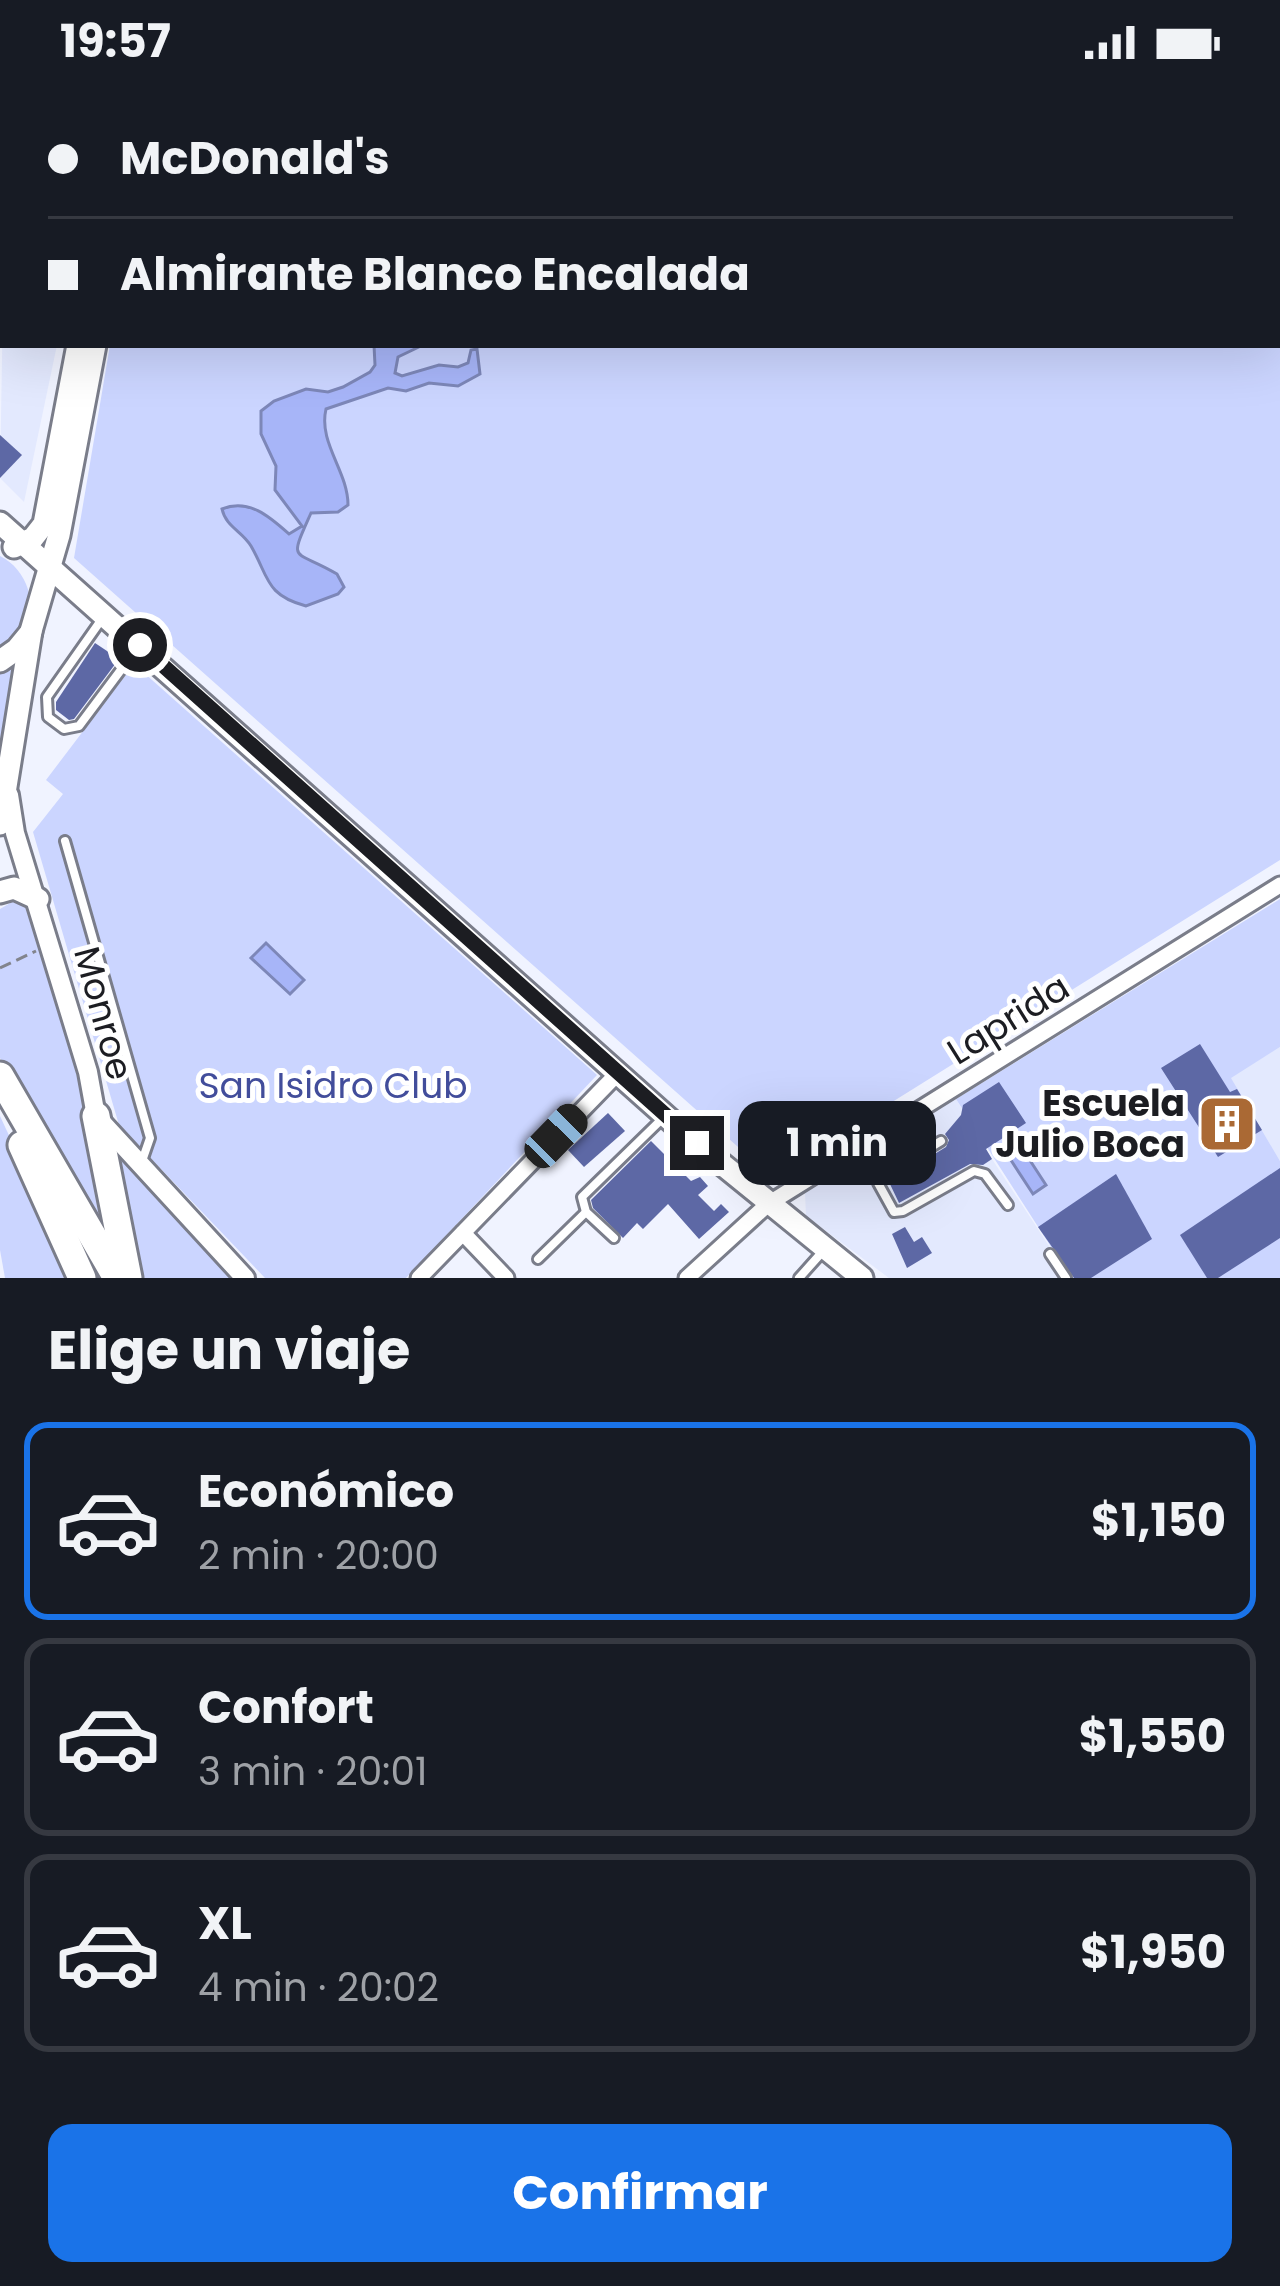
<!DOCTYPE html>
<html lang="es">
<head>
<meta charset="utf-8">
<style>
  :root { --surface:#171b24; --page:#242831; --text:#f1f3f6; --muted:#9ea1a6; --line:#363941; --accent:#1a73e8 }
  body { margin:0; font-family:Poppins,sans-serif; background:var(--page); color:var(--text); height:100vh; display:flex; flex-direction:column; font-size:45px; white-space:nowrap }
  * { box-sizing:border-box; margin:0 }
  p { font-size:39px; color:var(--muted) }
  .icon { flex:none; width:66px; height:66px; fill:none; stroke:currentColor; stroke-width:2; stroke-linecap:round; stroke-linejoin:round }
  .map { position:relative; height:1194px; overflow:hidden }
  .details { display:flex; flex-direction:column; background:var(--surface); flex:1 }
  .details>* { flex:none }
  .guide { position:absolute; left:0px; top:0px; width:1281px; height:264px; box-shadow:0 12px 48px #0002; display:grid; align-content:center; height:264px; padding:0 48px; background:var(--surface) }
  .end { position:absolute; width:54px; height:54px; margin:-27px; border:15px solid #1c1d22; background:#fff; box-shadow:0 0 0 6px #fff }
  .from { border-radius:50% }
  .bubble { position:absolute; height:84px; border-radius:24px; background:var(--surface); box-shadow:0 12px 48px #0002; font-size:39px; font-weight:700; line-height:84px; text-align:center }
  .car { position:absolute; width:36px; height:72px; margin:-36px -18px; border-radius:15px; box-shadow:0 0 9px 3px #0007; background:linear-gradient(#222 24%,#8ab4d8 0 40%,#222 0 76%,#8ab4d8 0 86%,#222 0) }
  .guide b { display:flex; align-items:center; gap:42px; height:114px; font-size:45px }
  .guide b+b { border-top:3px solid var(--line) }
  .guide i { width:30px; height:30px; background:var(--text) }
  ul { padding:0; list-style:none }
  li { display:flex; align-items:center; gap:36px; height:198px; margin:0 24px 18px; padding:0 24px; border:6px solid var(--line); border-radius:24px }
  li div { flex:1 }
  li b { display:block; font-size:45px }
  li em { font-style:normal; font-weight:700 }
  li.current { border-color:var(--accent) }
  li>.icon { width:108px; height:108px; stroke-width:1.5 }
  h2 { padding:0 48px; font-size:54px; line-height:144px }
  .action { display:flex; gap:24px; margin-top:auto; padding:24px 48px }
  .action a { flex:1; height:138px; border-radius:24px; background:var(--accent); color:#fff; font-size:48px; font-weight:700; line-height:138px; text-align:center }
  .status { display:flex; justify-content:space-between; align-items:center; height:84px; padding:0 60px; background:var(--surface); direction:ltr }
  .status svg { height:33px; fill:currentColor }
  .map>svg:first-child { display:block }
  .built { fill:#e3e9fe }
  .green { fill:#cbd5ff }
  .water { fill:#a7b5f8; stroke:#7d87b8; stroke-width:3 }
  .building { fill:#5d68a5 }
  .lines { fill:none; stroke-linecap:round; stroke-linejoin:round }
  .service-casing { stroke:#7a7d8a; stroke-width:14 }
  .minor-casing { stroke:#7a7d8a; stroke-width:21 }
  .tertiary-casing { stroke:#7a7d8a; stroke-width:24 }
  .secondary-casing { stroke:#7a7d8a; stroke-width:27 }
  .motorway-casing { stroke:#7a7d8a; stroke-width:33 }
  .path { stroke:#82848c; stroke-width:3; stroke-dasharray:12 6; stroke-linecap:butt }
  .service { stroke:#fff; stroke-width:8 }
  .minor { stroke:#fff; stroke-width:15 }
  .tertiary { stroke:#fff; stroke-width:18 }
  .secondary { stroke:#fff; stroke-width:21 }
  .motorway { stroke:#fff; stroke-width:27 }
  .route { stroke:#1c1d22; stroke-width:15 }
  .labels { text-anchor:middle; stroke-width:10; stroke-linejoin:round; paint-order:stroke }
  .street-label { font-size:36px; fill:#1c1d22; stroke:#fff }
  .park-label { font-size:36px; fill:#424d9b; stroke:#fff }
  .poi-label { font-size:36px; font-weight:bold; fill:#1c1d22; stroke:#fff; text-anchor:end }
</style>
</head>
<body>
<div class="status"><b>19:57</b><svg viewBox="0 0 49 12"><path d="M0 12V9h3v3zM5 12V6h3v6zM10 12V3h3v9zM15 12V0h3v12zM26 1h20v11H26zM47 4h2v5h-2z"/></svg></div>
<div class="map">
<svg width="1280" height="1194" viewBox="0 0 1280 1194">
  <rect width="100%" height="100%" fill="#f0f3ff"/>
  <!-- built -->
  <g class="built">
    <polygon points="3,214 3,261 57,261 24,418 0,394"/>
    <polygon points="1280,963 1280,1077 1230,993"/>
    <polygon points="956,1015 992,1075 1070,1194 889,1194 806,1132 805,1109"/>
  </g>
  <!-- green -->
  <g class="green">
    <polygon points="358,0 1280,0 1280,776 772,1093 74,474 110,261 1278,261 1278,3 354,3"/>
    <path d="M0 472C27 485 40 522 23 548 18 555 7 562 0 567Z"/>
    <polygon points="21,577 0,692 0,585"/>
    <polygon points="134,580 597,991 406,1194 265,1194 119,1041 33,748 63,710 46,696"/>
    <polygon points="17,815 29,819 90,1025 114,1177 0,974 0,825"/>
    <polygon points="1280,815 1280,963 1231,994 1280,1077 1280,1194 1071,1194 956,1015"/>
    <polygon points="0,1032 75,1194 5,1194 0,1166"/>
    <polygon points="109,1060 235,1194 138,1194"/>
  </g>
  <!-- water -->
  <g class="water">
    <path d="M374 261H423L398 273 395 289 402 292 439 281 458 283 468 279 471 266 477 265 480 290 458 302 429 299 406 307 388 304 326 325C318 359 348 387 348 421L338 428 311 429C288 481 293 464 337 490L344 503 338 510 306 522C265 511 269 493 251 462 242 447 226 443 222 425 249 414 270 433 289 450L302 442 275 406 276 382 261 350V327L274 317 306 305 328 308 343 303 370 288 375 281Z"/>
    <polygon points="266,859 304,896 290,910 251,874"/>
    <polygon points="1018,1058 1046,1101 1033,1110 1005,1067"/>
  </g>
  <!-- building -->
  <g class="building">
    <polygon points="0,351 22,371 0,394"/>
    <polygon points="95,559 119,575 74,635 69,636 56,626 56,618"/>
    <polygon points="1200,960 1230,1008 1237,1005 1262,1046 1218,1073 1161,984"/>
    <polygon points="999,998 1026,1039 986,1065 992,1075 983,1081 970,1080 899,1119 889,1098 946,1063 949,1056 945,1050 961,1031 963,1021"/>
    <polygon points="608,1029 625,1047 584,1083 568,1066"/>
    <polygon points="651,1057 691,1097 700,1093 708,1102 698,1111 714,1127 721,1120 729,1128 699,1155 668,1120 643,1145 637,1139 623,1154 593,1124 591,1116"/>
    <polygon points="1280,1084 1280,1154 1218,1194 1207,1194 1180,1151"/>
    <polygon points="1116,1090 1152,1155 1091,1194 1074,1194 1038,1143"/>
    <polygon points="905,1143 914,1158 922,1153 932,1169 907,1184 892,1150"/>
  </g>
  <g class="lines">
    <defs>
      <g id="service">
        <polyline points="104,532 47,613 48,633 64,645 79,642 138,563"/>
        <polyline points="65,757 150,1054 141,1080"/>
        <polyline points="864,1063 883,1092 878,1099 894,1128 903,1127 974,1087 985,1090 1008,1121"/>
        <polyline points="883,1092 941,1057"/>
        <polyline points="614,1154 586,1128 582,1113 665,1032"/>
        <polyline points="1050,1170 1066,1194"/>
        <polyline points="538,1175 586,1128"/>
        <polyline points="799,1194 824,1166"/>
      </g>
      <g id="minor">
        <polyline points="0,89 3,96"/>
        <polyline points="463,1149 506,1194"/>
        <polyline points="419,1194 619,988"/>
        <polyline points="687,1194 768,1120 1280,801"/>
      </g>
      <g id="tertiary">
        <polyline points="325,3 330,0"/>
        <polyline points="0,202 3,201"/>
        <polyline points="9,711 15,749 88,988 96,1032 245,1194"/>
      </g>
      <g id="secondary">
        <polyline points="131,3 132,0"/>
        <polyline points="0,439 696,1059 862,1194"/>
        <polyline points="14,463 33,454 44,440 78,261"/>
        <polyline points="0,577 17,565 31,548"/>
        <polyline points="0,740 31,547 59,451 95,261"/>
        <polyline points="0,808 14,804 38,815"/>
      </g>
      <g id="motorway">
        <polyline points="0,992 117,1194"/>
        <polyline points="96,1032 128,1194"/>
        <polyline points="22,1061 82,1194"/>
      </g>
    </defs>
    <!-- service casing -->
    <use href="#service" class="service-casing"/>
    <!-- minor casing -->
    <use href="#minor" class="minor-casing"/>
    <!-- tertiary casing -->
    <use href="#tertiary" class="tertiary-casing"/>
    <!-- secondary casing -->
    <use href="#secondary" class="secondary-casing"/>
    <!-- motorway casing -->
    <use href="#motorway" class="motorway-casing"/>
    <!-- path -->
    <g class="path">
      <polyline points="349,3 354,0"/>
      <polyline points="0,884 36,867"/>
    </g>
    <!-- service -->
    <use href="#service" class="service"/>
    <!-- minor -->
    <use href="#minor" class="minor"/>
    <!-- tertiary -->
    <use href="#tertiary" class="tertiary"/>
    <!-- secondary -->
    <use href="#secondary" class="secondary"/>
    <!-- motorway -->
    <use href="#motorway" class="motorway"/>
  </g>
  <g class="lines">
    <!-- route -->
    <polyline class="route" points="140,561 697,1059"/>
  </g>
  <!-- icons -->
  <defs>
    <symbol id="building-square" viewBox="-11 -11 22 22"><rect x="-9" y="-9" width="18" height="18" rx="4" fill="#aa6934" stroke="#fff"/><path d="M-4-6H4V6H1V3H-1V6H-4ZM-2.5-4.3h1.7v1.8h-1.7ZM.8-4.3h1.7v1.8H.8ZM-2.5-1h1.7V.8h-1.7ZM.8-1h1.7V.8H.8Z" fill="#fff"/></symbol>
  </defs>
  <g fill-rule="evenodd">
    <use href="#building-square" x="1194" y="1007" width="66" height="66"/>
  </g>
  <g class="labels">
    <!-- street labels -->
    <g class="street-label">
      <text transform="translate(104 929) rotate(75)" y="13">Monroe</text>
      <text transform="translate(1008 935) rotate(-32)" y="13">Laprida</text>
    </g>
    <!-- park labels -->
    <g class="park-label">
      <text x="333" y="1014">San Isidro Club</text>
    </g>
    <!-- poi labels -->
    <g class="poi-label">
      <text x="1185" y="1032">Escuela<tspan x="1185" dy="41">Julio Boca</tspan></text>
    </g>
  </g>
</svg>
<i class="end from" style="left:140px;top:561px"></i>
<i class="end" style="left:697px;top:1059px"></i>
<div class="bubble" style="left:738px;top:1017px;width:198px">1 min</div>
<i class="car" style="left:556px;top:1052px;rotate:44deg"></i>
<div class="guide">
<b><i class="from"></i>McDonald's</b>
<b><i></i>Almirante Blanco Encalada</b>
</div>
</div>
<section class="details">
<h2>Elige un viaje</h2>
<ul>
<li class="current"><svg class="icon" aria-label="car" viewBox="0 0 24 24"><path d="M5 17H2v-5l4-1 3-4h7l3 4 3 1v5h-3M9 17h6M6 11h13"/><circle cx="7" cy="17" r="2"/><circle cx="17" cy="17" r="2"/></svg><div><b>Económico</b><p>2 min · 20:00</p></div><em>$1,150</em></li>
<li><svg class="icon" aria-label="car" viewBox="0 0 24 24"><path d="M5 17H2v-5l4-1 3-4h7l3 4 3 1v5h-3M9 17h6M6 11h13"/><circle cx="7" cy="17" r="2"/><circle cx="17" cy="17" r="2"/></svg><div><b>Confort</b><p>3 min · 20:01</p></div><em>$1,550</em></li>
<li><svg class="icon" aria-label="car" viewBox="0 0 24 24"><path d="M5 17H2v-5l4-1 3-4h7l3 4 3 1v5h-3M9 17h6M6 11h13"/><circle cx="7" cy="17" r="2"/><circle cx="17" cy="17" r="2"/></svg><div><b>XL</b><p>4 min · 20:02</p></div><em>$1,950</em></li>
</ul>
<div class="action"><a>Confirmar</a></div>
</section>
</body>
</html>
